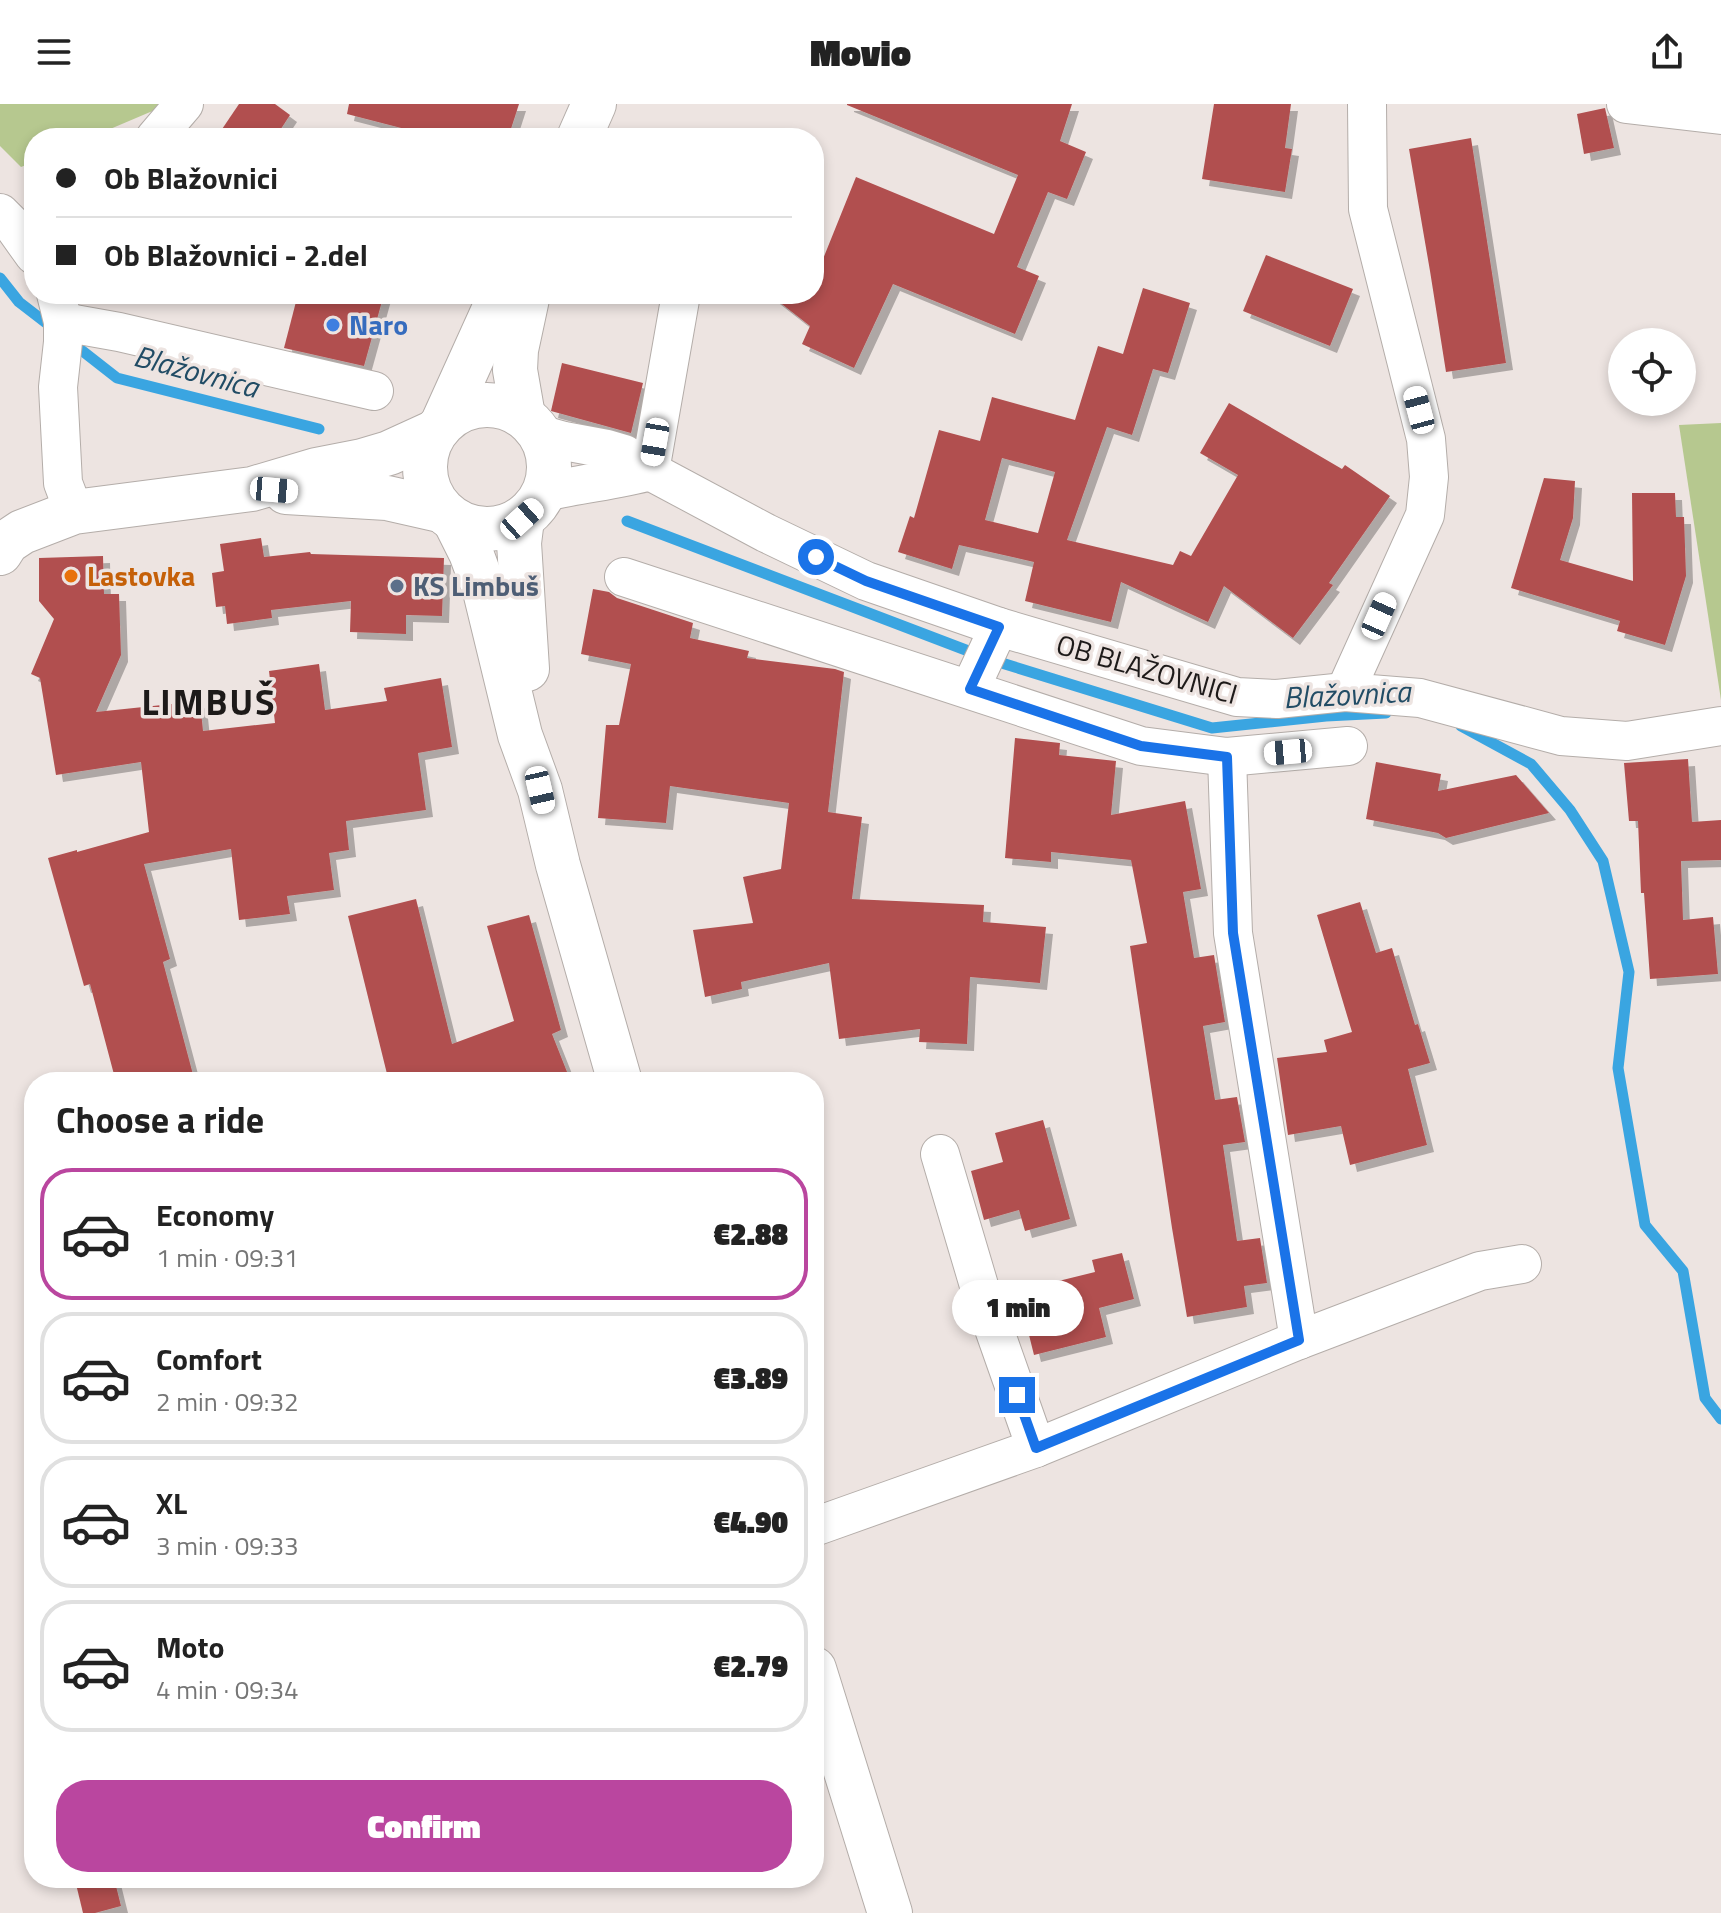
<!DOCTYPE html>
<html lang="en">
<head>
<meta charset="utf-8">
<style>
  :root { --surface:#fff; --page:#f2f2f2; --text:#222; --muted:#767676; --line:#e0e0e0; --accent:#ba469f }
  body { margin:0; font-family:"Titillium Web",sans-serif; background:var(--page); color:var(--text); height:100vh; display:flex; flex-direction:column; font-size:30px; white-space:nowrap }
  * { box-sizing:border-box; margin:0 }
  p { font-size:26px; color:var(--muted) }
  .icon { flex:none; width:44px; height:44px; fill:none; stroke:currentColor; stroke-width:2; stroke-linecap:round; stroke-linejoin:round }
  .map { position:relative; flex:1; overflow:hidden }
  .details { position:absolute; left:24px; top:968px; width:800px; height:816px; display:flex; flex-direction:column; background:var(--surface); border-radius:32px; box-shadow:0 4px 12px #0003 }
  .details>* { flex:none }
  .top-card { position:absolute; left:24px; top:24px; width:800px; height:176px; border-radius:32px; box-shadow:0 4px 12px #0003; display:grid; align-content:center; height:176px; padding:0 32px; background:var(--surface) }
  .tools { position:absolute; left:1608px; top:224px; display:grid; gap:16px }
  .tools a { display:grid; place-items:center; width:88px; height:88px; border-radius:50%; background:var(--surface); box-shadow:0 4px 12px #0003; font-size:40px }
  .end { position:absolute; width:36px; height:36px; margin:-18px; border:10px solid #1a73e8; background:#fff; box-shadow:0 0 0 4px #fff }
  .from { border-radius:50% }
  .bubble { position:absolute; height:56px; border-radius:28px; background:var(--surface); box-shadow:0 4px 12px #0003; font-size:26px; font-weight:800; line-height:56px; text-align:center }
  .car { position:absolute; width:24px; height:48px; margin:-24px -12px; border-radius:10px; box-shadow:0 0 6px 2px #0007; background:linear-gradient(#fff 24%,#345 0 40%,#fff 0 76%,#345 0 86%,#fff 0) }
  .top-card b { display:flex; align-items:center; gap:28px; height:76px; font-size:30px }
  .top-card b+b { border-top:2px solid var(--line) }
  .top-card i { width:20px; height:20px; background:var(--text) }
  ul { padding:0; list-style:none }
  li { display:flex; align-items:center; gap:24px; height:132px; margin:0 16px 12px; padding:0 16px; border:4px solid var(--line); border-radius:32px }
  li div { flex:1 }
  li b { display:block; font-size:30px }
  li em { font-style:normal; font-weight:800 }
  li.selected { border-color:var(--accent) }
  li>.icon { width:72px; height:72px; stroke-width:1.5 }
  h2 { padding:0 32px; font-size:36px; line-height:96px }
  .primary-button { display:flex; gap:16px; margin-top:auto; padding:16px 32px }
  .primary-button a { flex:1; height:92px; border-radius:32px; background:var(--accent); color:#fff; font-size:32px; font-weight:800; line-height:92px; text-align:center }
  header { display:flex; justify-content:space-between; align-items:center; height:104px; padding:0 32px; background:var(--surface); font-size:36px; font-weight:800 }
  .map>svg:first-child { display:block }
  .green { fill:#b6c88f }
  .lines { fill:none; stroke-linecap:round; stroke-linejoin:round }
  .stream { stroke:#3aa5e1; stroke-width:11 }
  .building { fill:#b14f4f; fill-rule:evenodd; filter:url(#shadow) }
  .minor-casing { stroke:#b4ada9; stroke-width:40 }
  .tertiary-casing { stroke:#b4ada9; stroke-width:46 }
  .secondary-casing { stroke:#b4ada9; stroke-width:46 }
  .minor { stroke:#fff; stroke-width:38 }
  .tertiary { stroke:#fff; stroke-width:44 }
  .secondary { stroke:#fff; stroke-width:44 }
  .route { stroke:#1a73e8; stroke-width:10 }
  .shop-dot { fill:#3f7fe0; stroke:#ede4e1; stroke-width:3 }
  .food-dot { fill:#e8710a; stroke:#ede4e1; stroke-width:3 }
  .service-dot { fill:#5c6f8a; stroke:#ede4e1; stroke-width:3 }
  .labels { text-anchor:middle; stroke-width:7; stroke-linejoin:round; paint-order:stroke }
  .shop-label { font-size:28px; font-weight:bold; fill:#366cbe; stroke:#ede4e1; text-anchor:start }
  .food-label { font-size:28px; font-weight:bold; fill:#c56008; stroke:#ede4e1; text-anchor:start }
  .service-label { font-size:28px; font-weight:bold; fill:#4e5e75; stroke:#ede4e1; text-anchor:start }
  .street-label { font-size:28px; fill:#1d1a19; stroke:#ede4e1 }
  .water-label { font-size:30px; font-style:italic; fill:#214c65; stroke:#ede4e1 }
  .district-label { font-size:36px; font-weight:bold; letter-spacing:2px; fill:#1d1a19; stroke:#ede4e1 }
</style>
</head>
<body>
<header><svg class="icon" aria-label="menu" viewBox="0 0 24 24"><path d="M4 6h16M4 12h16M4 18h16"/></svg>Movio<svg class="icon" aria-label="share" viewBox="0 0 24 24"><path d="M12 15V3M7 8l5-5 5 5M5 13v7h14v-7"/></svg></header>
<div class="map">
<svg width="1721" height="1809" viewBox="0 0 1721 1809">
  <defs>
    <filter id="shadow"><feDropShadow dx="7" dy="7" stdDeviation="0" flood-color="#0004"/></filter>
  </defs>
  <rect width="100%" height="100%" fill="#ede4e1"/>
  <!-- green -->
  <g class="green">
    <polygon points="0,0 169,0 89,34 34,34 34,58 21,63 0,42"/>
    <polygon points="1721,319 1721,596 1679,321"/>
  </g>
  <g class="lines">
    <!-- stream -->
    <g class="stream">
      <polyline points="0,174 19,198 54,225"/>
      <polyline points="71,238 117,274 319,325"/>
      <polyline points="627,417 992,556 1212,624 1326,612 1386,609"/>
      <polyline points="1461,622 1531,660 1570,706 1603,757 1629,868 1618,964 1645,1121 1683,1167 1705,1294 1721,1315"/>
    </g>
  </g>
  <!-- building -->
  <g class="building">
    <polygon points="239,0 275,0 290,11 275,34 216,34"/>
    <polygon points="349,0 519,0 508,34 440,34 347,10"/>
    <polygon points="847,0 1072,0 1060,37 1086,48 1067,95 1048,88 1017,163 1039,172 1015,230 893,180 854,264 802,240 810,222 769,190 814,190 814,148 823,155 856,73 994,130 1018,71 847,1"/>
    <polygon points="1214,0 1291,0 1285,44 1292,45 1285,88 1202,75"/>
    <polygon points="1605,4 1614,44 1584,50 1577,10"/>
    <polygon points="1471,34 1506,259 1446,268 1430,167 1409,45"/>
    <polygon points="1266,151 1353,185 1330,242 1243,207"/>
    <path d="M1143 184 1190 199 1168 269 1153 265 1132 331 1107 323 1067 436 1173 461 1180 447 1191 452 1238 371 1200 349 1229 299 1342 365 1345 361 1390 392 1329 479 1333 481 1293 534 1224 482 1208 518 1121 478 1111 518 1025 497 1034 458 959 441 952 465 898 448 910 412 914 414 939 326 980 337 992 293 1075 316 1098 242 1123 250ZM1002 354 1055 368 1038 429 985 416Z"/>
    <polygon points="298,190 384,190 364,262 284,244"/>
    <polygon points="562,259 643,279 631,329 551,307"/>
    <polygon points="1544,374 1575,377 1573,414 1560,456 1633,477 1632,389 1675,389 1676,413 1684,413 1686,472 1665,541 1617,527 1620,517 1511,484"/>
    <polygon points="261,434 264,453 310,448 311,450 444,454 442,512 406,511 406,530 350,528 351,497 271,506 272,514 227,520 225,502 216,503 212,469 224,467 220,440"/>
    <polygon points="103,452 104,490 119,490 121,551 96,608 200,597 203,627 275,619 269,567 319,560 325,606 387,597 384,584 441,574 452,643 418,649 426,706 346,717 349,746 329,749 334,786 287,792 290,810 239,816 231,745 144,760 170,855 163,858 195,978 116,978 90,880 84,882 48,754 77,746 77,748 149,728 141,658 56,671 40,574 31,570 54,515 39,497 39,454"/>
    <polygon points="593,485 609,488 617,494 693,519 690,534 749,547 747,554 835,565 844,568 828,708 862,713 852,795 984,801 983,818 1046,823 1040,879 970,873 967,940 919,938 920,925 839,935 829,859 741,878 742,885 705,893 693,826 753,819 743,773 781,765 789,699 670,682 666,719 598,714 606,621 619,621 631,560 581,550"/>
    <polygon points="1015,634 1060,639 1059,651 1116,657 1111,711 1185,697 1201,785 1183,788 1194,854 1214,851 1225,918 1203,922 1215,996 1237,993 1245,1038 1223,1041 1237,1137 1260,1134 1267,1179 1244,1182 1247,1203 1187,1213 1172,1124 1130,842 1147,839 1131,756 1051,748 1051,758 1005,754"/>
    <polygon points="1688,655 1692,718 1721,716 1721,756 1681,757 1683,816 1713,813 1718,870 1650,875 1644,789 1641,789 1638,717 1629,717 1624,659"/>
    <polygon points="1376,658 1441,670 1438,687 1516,671 1549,709 1446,734 1438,729 1366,715"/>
    <polygon points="416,795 452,940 514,917 487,822 529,811 561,926 552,930 571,978 389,978 348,812"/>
    <polygon points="1360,798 1376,849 1392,844 1415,921 1418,920 1430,959 1408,965 1427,1041 1350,1061 1341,1022 1288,1031 1277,954 1327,948 1324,936 1352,928 1317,811"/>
    <polygon points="1043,1016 1070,1115 1025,1127 1019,1106 984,1116 971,1067 1003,1058 995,1029"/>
    <polygon points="1122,1149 1134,1195 1099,1204 1106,1233 1034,1251 1018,1187 1095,1168 1092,1156"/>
    <polygon points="100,1774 114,1774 121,1802 95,1809 83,1809 76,1780"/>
  </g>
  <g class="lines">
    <defs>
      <g id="minor">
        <polyline points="1626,0 1721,11"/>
        <polyline points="155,34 184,0"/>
        <polyline points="0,109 14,123 34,151"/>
        <polyline points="56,190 63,218 63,238 58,283 63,379 74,408"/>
        <polyline points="63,218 119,228 374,287"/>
        <polyline points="539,330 564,337 607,345 624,350 650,367 681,190"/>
        <path d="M546 388C580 379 616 377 650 367L766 429 866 477 999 523 1237 593 1277 595 1345 588 1420 594 1561 632 1627 637 1721 622"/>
        <polyline points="624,473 1141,642 1227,653 1348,642"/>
        <polyline points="970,585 999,523"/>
        <polyline points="1345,588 1425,411 1429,373 1426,335 1368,105 1367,0"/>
        <polyline points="1227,653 1233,829 1299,1236"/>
        <polyline points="940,1050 980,1185 1036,1344"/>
        <polyline points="814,1423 1036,1344 1299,1236 1480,1167 1522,1160"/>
      </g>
      <g id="tertiary">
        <polyline points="286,388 387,394 440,406"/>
        <polyline points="0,449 7,438 22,428 74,408 252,385 316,366 362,357 389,349 435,328"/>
      </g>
      <g id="secondary">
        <polyline points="579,34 594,0"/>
        <circle cx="487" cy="363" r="62"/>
        <polyline points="523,312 515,266 516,246 528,190"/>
        <polyline points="444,316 501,190"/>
        <polyline points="522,415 519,439 527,565"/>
        <polyline points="455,417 471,449 485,487 520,631 540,686 558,761 620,978"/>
        <polyline points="814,1565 890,1809"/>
      </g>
    </defs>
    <!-- minor casing -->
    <use href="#minor" class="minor-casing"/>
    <!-- tertiary casing -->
    <use href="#tertiary" class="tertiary-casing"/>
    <!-- secondary casing -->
    <use href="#secondary" class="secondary-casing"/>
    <!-- minor -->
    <use href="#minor" class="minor"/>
    <!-- tertiary -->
    <use href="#tertiary" class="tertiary"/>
    <!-- secondary -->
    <use href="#secondary" class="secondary"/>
  </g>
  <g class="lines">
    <!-- route -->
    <polyline class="route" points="816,453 866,477 999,523 970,585 1141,642 1227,653 1233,829 1299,1236 1036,1344 1017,1291"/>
  </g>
  <!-- markers -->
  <circle class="shop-dot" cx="333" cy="221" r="8"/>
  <circle class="food-dot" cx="71" cy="472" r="8"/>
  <circle class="service-dot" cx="397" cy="482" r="8"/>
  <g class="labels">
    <!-- shop labels -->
    <g class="shop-label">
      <text x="349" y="231">Naro</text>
    </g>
    <!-- food labels -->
    <g class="food-label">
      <text x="87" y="482">Lastovka</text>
    </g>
    <!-- service labels -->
    <g class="service-label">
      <text x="413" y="492">KS Limbuš</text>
    </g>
    <!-- street labels -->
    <g class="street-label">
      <text transform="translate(1147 565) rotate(16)" y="10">OB BLAŽOVNICI</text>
    </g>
    <!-- water labels -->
    <g class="water-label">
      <text transform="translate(196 268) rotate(15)" y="10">Blažovnica</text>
      <text transform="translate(1347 591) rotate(-3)" y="10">Blažovnica</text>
    </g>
    <!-- district labels -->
    <g class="district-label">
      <text x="209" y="611">LIMBUŠ</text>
    </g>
  </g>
</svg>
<div class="tools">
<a><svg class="icon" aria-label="locate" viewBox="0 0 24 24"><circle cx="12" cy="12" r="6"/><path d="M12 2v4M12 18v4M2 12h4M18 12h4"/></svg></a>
</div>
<i class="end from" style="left:816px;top:453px"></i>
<i class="end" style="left:1017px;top:1291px"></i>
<div class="bubble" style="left:952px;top:1176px;width:132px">1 min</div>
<i class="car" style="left:1419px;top:306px;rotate:345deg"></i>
<i class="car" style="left:655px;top:338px;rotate:190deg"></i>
<i class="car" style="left:274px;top:386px;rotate:95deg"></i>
<i class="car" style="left:522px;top:415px;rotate:48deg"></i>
<i class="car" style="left:1379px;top:512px;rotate:24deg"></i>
<i class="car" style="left:1288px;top:648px;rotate:265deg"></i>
<i class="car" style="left:540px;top:686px;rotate:167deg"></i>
<div class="top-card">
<b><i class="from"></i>Ob Blažovnici</b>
<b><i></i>Ob Blažovnici - 2.del</b>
</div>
<section class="details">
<h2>Choose a ride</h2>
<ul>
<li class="selected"><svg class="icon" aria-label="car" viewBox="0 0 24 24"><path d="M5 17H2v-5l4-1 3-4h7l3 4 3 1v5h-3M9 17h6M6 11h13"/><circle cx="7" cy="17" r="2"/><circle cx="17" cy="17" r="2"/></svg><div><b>Economy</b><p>1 min · 09:31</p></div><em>€2.88</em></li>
<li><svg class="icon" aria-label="car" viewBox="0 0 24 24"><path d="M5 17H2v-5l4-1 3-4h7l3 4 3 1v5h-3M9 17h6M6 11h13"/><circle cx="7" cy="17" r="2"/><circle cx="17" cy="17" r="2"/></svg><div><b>Comfort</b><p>2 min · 09:32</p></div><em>€3.89</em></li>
<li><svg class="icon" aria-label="car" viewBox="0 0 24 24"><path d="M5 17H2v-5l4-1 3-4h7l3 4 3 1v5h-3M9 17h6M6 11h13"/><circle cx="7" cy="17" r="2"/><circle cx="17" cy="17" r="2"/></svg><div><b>XL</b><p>3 min · 09:33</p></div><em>€4.90</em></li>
<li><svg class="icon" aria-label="car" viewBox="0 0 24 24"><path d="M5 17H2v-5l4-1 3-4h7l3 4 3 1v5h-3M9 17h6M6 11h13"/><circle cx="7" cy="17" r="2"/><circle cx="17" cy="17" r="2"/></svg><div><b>Moto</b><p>4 min · 09:34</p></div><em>€2.79</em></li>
</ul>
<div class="primary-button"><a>Confirm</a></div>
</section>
</div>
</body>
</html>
